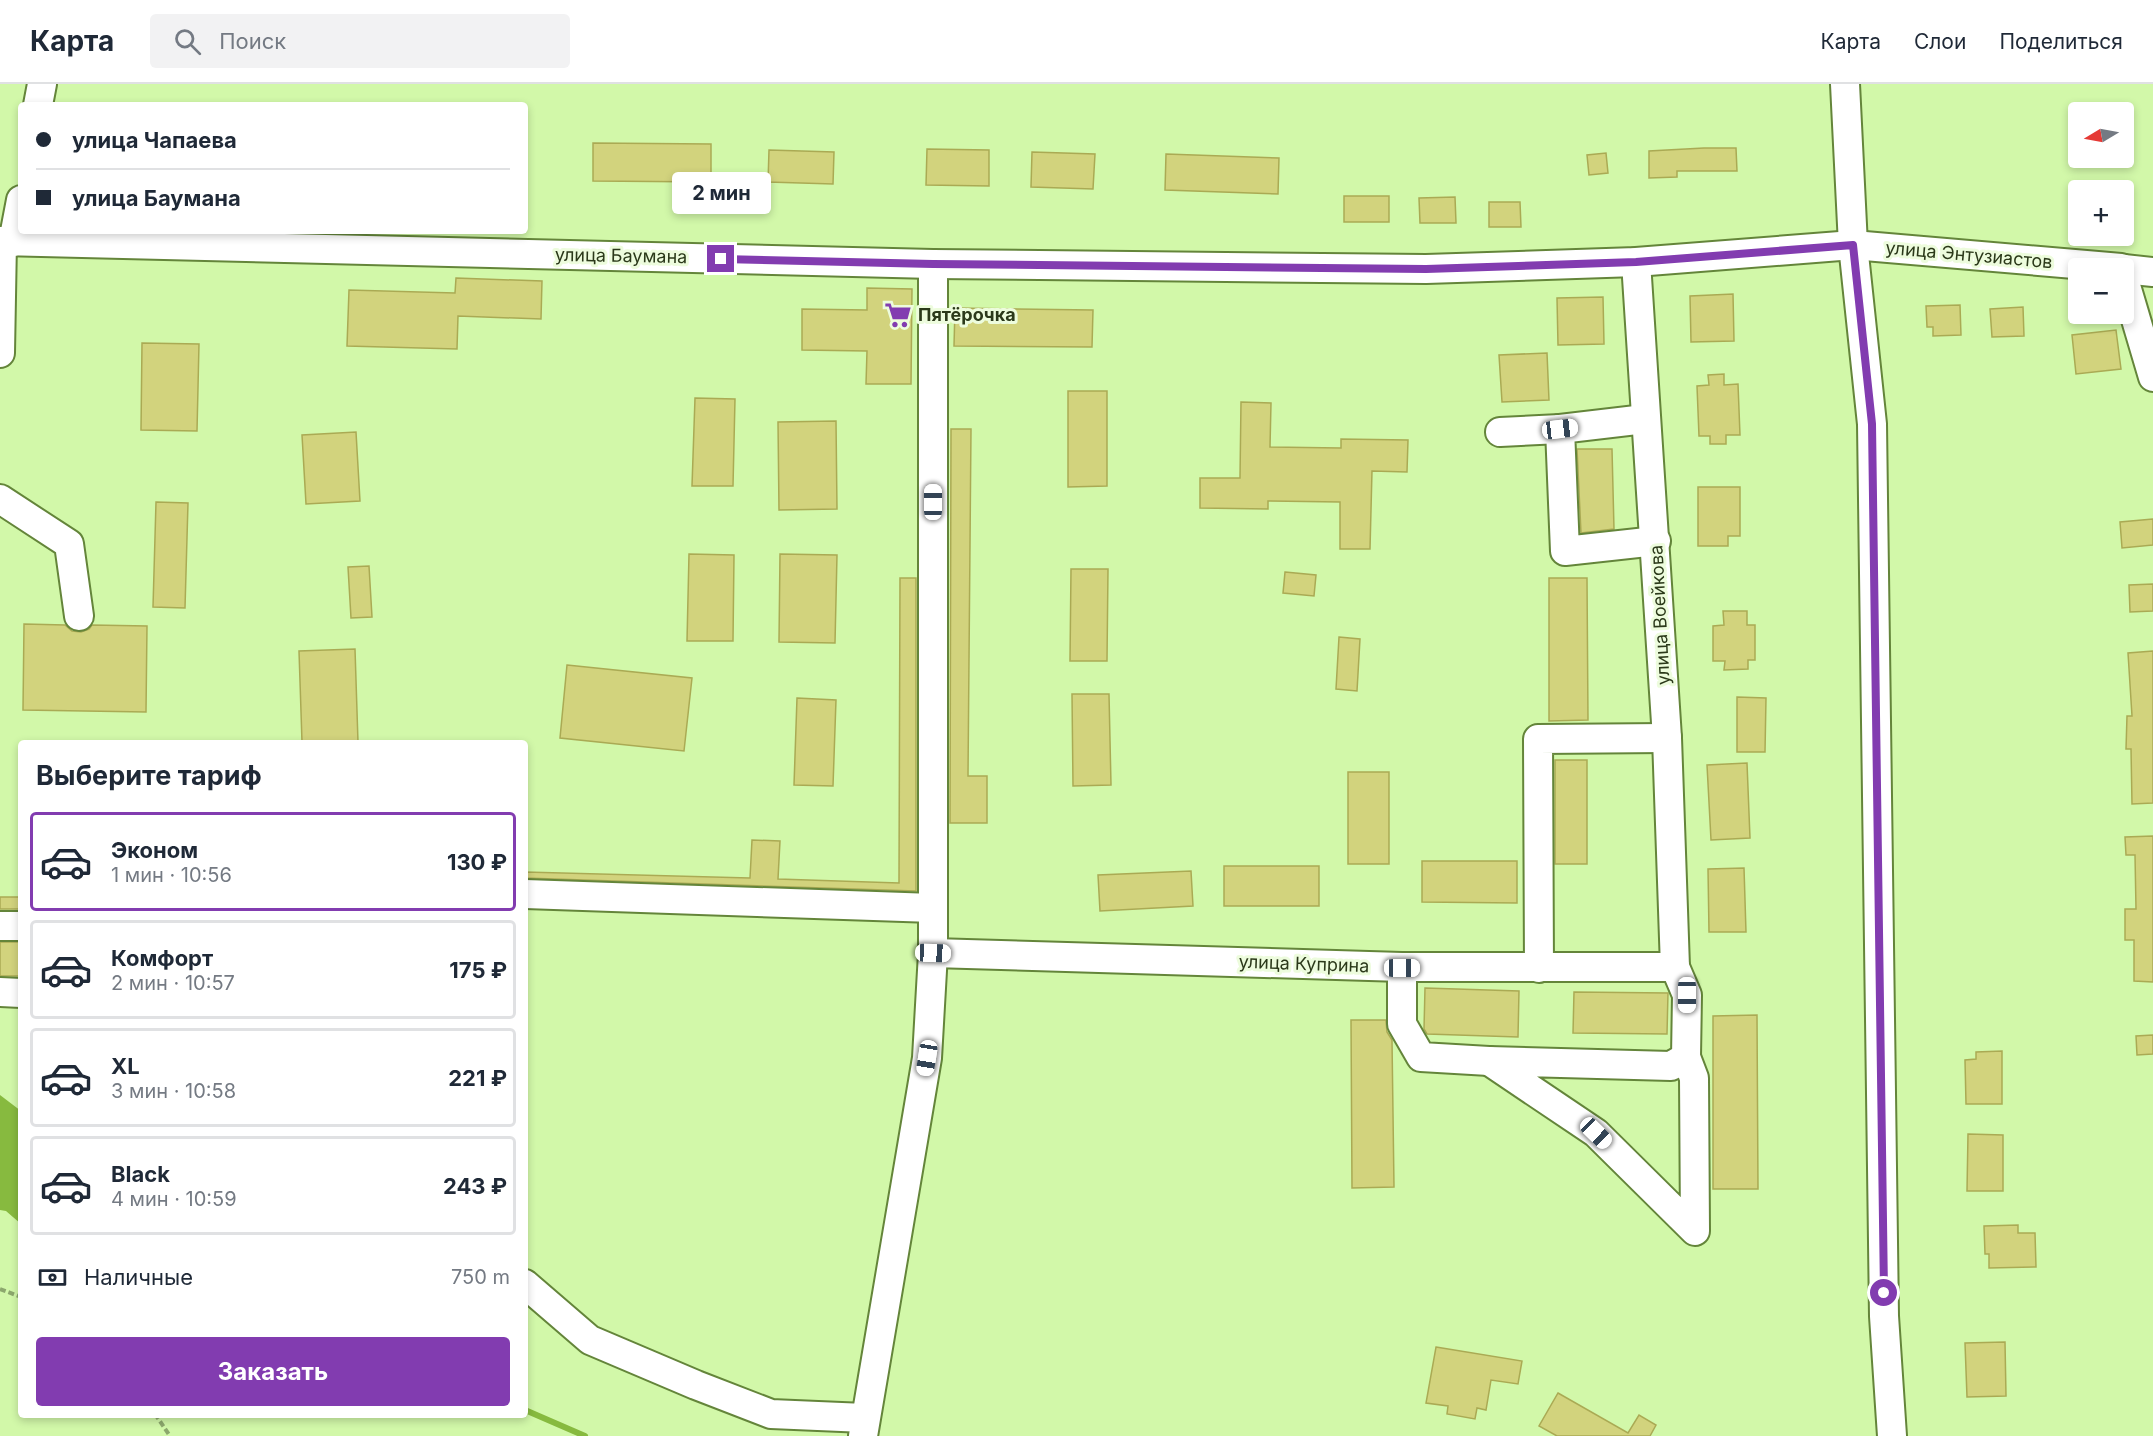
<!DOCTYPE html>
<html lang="ru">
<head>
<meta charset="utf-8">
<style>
  :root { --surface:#fff; --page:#f2f2f3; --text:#1f2937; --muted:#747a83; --line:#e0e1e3; --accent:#823cb0 }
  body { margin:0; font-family:Inter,sans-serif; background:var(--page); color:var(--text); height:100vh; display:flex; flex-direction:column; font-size:22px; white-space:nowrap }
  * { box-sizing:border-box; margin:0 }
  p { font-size:20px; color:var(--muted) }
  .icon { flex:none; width:33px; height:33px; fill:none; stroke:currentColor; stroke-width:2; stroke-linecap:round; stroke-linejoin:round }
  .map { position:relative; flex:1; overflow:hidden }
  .drawer { position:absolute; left:18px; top:656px; width:510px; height:678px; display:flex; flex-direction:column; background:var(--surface); border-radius:6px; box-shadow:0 3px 9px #0003 }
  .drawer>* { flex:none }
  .guide { position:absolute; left:18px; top:18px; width:510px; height:132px; border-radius:6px; box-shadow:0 3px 9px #0003; display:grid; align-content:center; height:132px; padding:0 18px; background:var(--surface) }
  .needle { width:39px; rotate:260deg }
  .buttons { position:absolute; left:2068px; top:18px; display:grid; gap:12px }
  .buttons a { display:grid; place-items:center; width:66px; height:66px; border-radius:6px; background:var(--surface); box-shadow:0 3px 9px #0003; font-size:30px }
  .end { position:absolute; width:27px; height:27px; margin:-14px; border:8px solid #823cb0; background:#fff; box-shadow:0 0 0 3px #fff }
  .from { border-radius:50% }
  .bubble { position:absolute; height:42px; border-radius:6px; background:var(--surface); box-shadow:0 3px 9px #0003; font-size:20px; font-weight:700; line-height:42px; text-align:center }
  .car { position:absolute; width:18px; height:36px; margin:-18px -9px; border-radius:8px; box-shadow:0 0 4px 2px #0007; background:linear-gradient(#fff 24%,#345 0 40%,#fff 0 76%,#345 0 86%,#fff 0) }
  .guide b { display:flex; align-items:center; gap:21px; height:57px; font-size:22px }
  .guide b+b { border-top:2px solid var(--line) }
  .guide i { width:15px; height:15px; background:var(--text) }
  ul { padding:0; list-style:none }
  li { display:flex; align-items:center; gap:18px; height:99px; margin:0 12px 9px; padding:0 6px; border:3px solid var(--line); border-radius:6px }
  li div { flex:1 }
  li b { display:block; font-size:22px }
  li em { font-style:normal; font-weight:700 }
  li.current { border-color:var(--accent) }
  li>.icon { width:54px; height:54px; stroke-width:1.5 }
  h2 { padding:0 18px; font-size:27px; line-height:72px }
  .pay { display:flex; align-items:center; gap:15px; height:66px; padding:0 18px; font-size:22px }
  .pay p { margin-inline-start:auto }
  .cta { display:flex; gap:12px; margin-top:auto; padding:12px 18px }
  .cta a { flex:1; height:69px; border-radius:6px; background:var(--accent); color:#fff; font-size:24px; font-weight:700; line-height:69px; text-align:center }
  header { display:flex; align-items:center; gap:36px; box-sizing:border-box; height:84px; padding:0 30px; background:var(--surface); border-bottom:2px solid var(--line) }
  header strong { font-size:28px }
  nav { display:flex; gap:33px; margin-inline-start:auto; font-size:21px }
  .search { width:420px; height:54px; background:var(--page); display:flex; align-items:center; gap:15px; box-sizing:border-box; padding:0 21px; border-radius:6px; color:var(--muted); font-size:22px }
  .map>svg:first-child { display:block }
  .water { fill:#87ba3f }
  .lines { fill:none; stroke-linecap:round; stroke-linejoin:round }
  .stream { stroke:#87ba3f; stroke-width:6 }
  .building { fill:#d2d37d; stroke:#aaaa54; stroke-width:1.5 }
  .minor-casing { stroke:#64853a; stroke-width:32 }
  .path { stroke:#8ca86d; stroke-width:4; stroke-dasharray:6 3; stroke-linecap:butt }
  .minor { stroke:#fff; stroke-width:28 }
  .route { stroke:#823cb0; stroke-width:8 }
  .labels { text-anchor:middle; stroke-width:6; stroke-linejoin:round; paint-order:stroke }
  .street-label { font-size:18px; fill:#2b391a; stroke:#edfcdd }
  .poi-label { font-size:18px; font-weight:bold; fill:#2b391a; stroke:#edfcdd; text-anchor:start }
</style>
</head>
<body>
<header>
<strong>Карта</strong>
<div class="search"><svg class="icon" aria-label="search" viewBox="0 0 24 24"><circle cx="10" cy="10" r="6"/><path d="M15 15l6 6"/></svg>Поиск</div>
<nav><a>Карта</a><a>Слои</a><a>Поделиться</a></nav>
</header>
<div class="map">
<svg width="2153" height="1352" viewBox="0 0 2153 1352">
  <rect width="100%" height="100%" fill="#d2f8a9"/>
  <!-- water -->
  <polygon class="water" points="0,1011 21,1027 21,1140 6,1127 0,1126"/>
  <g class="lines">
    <!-- stream -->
    <polyline class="stream" points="525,1326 585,1352"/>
  </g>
  <!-- building -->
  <g class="building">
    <polygon points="593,59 711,60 711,98 593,97"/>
    <polygon points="1704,64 1736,64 1737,87 1677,87 1677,93 1649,94 1649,67"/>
    <polygon points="927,65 989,66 989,102 926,101"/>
    <polygon points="769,66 834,68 833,100 768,98"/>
    <polygon points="1032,68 1095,70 1093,105 1031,103"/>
    <polygon points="1606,69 1608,89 1589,91 1587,71"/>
    <polygon points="1166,70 1279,74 1278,110 1165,106"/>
    <rect x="1344" y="112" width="45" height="26"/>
    <polygon points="1455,113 1456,139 1420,139 1419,114"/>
    <polygon points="1489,118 1520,118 1521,143 1489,143"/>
    <polygon points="456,194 542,197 541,235 458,232 457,265 347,262 349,206 455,209"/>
    <polygon points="867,204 912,205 911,300 866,300 867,267 802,266 802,225 867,226"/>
    <polygon points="1733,210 1734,257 1691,258 1690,212"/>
    <polygon points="1603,213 1604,260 1558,261 1557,214"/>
    <polygon points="1960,221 1961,251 1933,252 1933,243 1927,243 1926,222"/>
    <polygon points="2023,223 2024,252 1992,253 1990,225"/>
    <polygon points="955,224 1093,226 1092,263 954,262"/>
    <polygon points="2116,246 2121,285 2076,290 2072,251"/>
    <polygon points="142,259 199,260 197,347 141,346"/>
    <polygon points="1547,269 1549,316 1502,318 1499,271"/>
    <polygon points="1724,290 1724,301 1738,300 1740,351 1726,351 1726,360 1710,360 1710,352 1699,352 1697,302 1709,301 1708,291"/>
    <polygon points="1068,307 1107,307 1107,402 1068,403"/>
    <polygon points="695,314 735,315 733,402 692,402"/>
    <polygon points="1241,318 1271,319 1270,363 1341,364 1341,355 1408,356 1407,388 1372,387 1370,465 1340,465 1340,418 1268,417 1268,425 1200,424 1200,394 1240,394"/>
    <polygon points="836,337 837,425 779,426 778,338"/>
    <polygon points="951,345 971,345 968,692 987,692 987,739 950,739"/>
    <polygon points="356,348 360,417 306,420 302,351"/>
    <polygon points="1577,365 1612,365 1614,445 1581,449"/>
    <polygon points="1698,403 1740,403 1740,452 1728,452 1728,462 1698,462"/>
    <polygon points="156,418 188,419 185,524 153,523"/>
    <polygon points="2153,435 2153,461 2122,464 2120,438"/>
    <polygon points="689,470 734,471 733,557 687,557"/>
    <polygon points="780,470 837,471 835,559 779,558"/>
    <polygon points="369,482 372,533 351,534 348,483"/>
    <polygon points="1071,485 1108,485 1107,577 1070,577"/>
    <polygon points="1285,488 1316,491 1314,512 1283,509"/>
    <polygon points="900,494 916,494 916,807 525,794 525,788 750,794 752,756 780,757 778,795 899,799"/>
    <polygon points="1549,494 1587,494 1588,636 1549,637"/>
    <polygon points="2153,500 2153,527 2130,528 2129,501"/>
    <polygon points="1723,527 1747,527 1747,541 1755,541 1755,576 1748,576 1748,585 1724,586 1725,577 1713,577 1713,542 1724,541"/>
    <polygon points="24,540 65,541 72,547 81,548 89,545 92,541 147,542 146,628 23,626"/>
    <polygon points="1339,553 1360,555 1357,607 1336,605"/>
    <polygon points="355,565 358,658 302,658 299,567"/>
    <polygon points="2153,567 2153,719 2132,720 2131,665 2126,665 2127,632 2132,632 2128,569"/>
    <polygon points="567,581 692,594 684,667 560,654"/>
    <polygon points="1072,610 1109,610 1111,701 1073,702"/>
    <polygon points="1737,613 1766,614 1765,668 1737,668"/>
    <polygon points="797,614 836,616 833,702 794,701"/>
    <rect x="1555" y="676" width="32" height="104"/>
    <polygon points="1747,679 1750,754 1711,756 1707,681"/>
    <rect x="1348" y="688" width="41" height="92"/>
    <polygon points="2153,752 2153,898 2134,897 2134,856 2125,856 2125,825 2136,825 2135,771 2126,771 2125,753"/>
    <polygon points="1422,777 1517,777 1517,819 1422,818"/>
    <rect x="1224" y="782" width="95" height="40"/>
    <polygon points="1744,784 1746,848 1709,848 1708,785"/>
    <polygon points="1191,787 1193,822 1100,827 1098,791"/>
    <rect x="0" y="813" width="21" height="12"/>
    <rect x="0" y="858" width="21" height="34"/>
    <polygon points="1425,904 1519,907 1518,953 1427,950 1424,945"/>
    <polygon points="1574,908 1668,909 1667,950 1573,949"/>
    <polygon points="1757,931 1758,1105 1713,1105 1713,932"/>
    <polygon points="1351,936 1386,936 1387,948 1392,956 1394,1103 1352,1104"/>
    <polygon points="2153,951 2153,970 2137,971 2136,952"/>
    <polygon points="2002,967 2002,1020 1966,1020 1965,976 1976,975 1976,968"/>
    <polygon points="1968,1050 2003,1051 2003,1107 1967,1107"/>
    <polygon points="2018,1141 2018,1149 2035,1149 2036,1183 1989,1184 1989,1170 1985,1170 1984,1142"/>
    <polygon points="2005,1258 2006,1312 1967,1313 1965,1259"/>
    <polygon points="1436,1263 1522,1277 1518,1300 1491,1296 1486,1326 1477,1324 1475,1335 1447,1330 1448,1322 1426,1319"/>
    <polygon points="1558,1309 1628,1349 1639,1331 1656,1341 1650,1352 1557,1352 1539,1342"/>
  </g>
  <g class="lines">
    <defs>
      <g id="minor">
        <polyline points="1845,0 1853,161 1872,340 1884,1232 1892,1352"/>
        <polyline points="38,21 42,0"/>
        <polyline points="0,157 933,180 1426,185 1636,178 1853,161 2121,184"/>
        <polyline points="13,158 21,116"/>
        <polyline points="1636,178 1667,654 1675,883 1687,911 1686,973 1694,994 1695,1147 1596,1049 1489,977 1671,982 1686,973"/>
        <polyline points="2124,185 2153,188"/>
        <polyline points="2124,195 2153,293"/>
        <polyline points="0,269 2,157"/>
        <polyline points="1645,335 1560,345 1565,467 1656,457"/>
        <polyline points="1500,348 1560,345"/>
        <polyline points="0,415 69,460 79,532"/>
        <polyline points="525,810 933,824"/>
        <polyline points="0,842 21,842"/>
        <polyline points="933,869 1402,883 1675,883"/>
        <polyline points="1402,883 1402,940 1421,973 1489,977"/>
        <polyline points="1539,884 1538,655 1667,654"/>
        <polyline points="0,908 21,909"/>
        <polyline points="525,1200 590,1256 696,1301 771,1330 865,1334"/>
        <polyline points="863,1352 927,974 933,869 933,180"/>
      </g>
    </defs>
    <!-- minor casing -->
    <use href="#minor" class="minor-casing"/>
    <!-- path -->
    <g class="path">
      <polyline points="0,1205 21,1213"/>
      <polyline points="155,1330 170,1352"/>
    </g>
    <!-- minor -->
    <use href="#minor" class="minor"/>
  </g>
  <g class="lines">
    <!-- route -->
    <polyline class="route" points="721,175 933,180 1426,185 1636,178 1853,161 1872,340 1884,1209"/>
  </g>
  <!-- icons -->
  <defs>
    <symbol id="supermarket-bare" viewBox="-9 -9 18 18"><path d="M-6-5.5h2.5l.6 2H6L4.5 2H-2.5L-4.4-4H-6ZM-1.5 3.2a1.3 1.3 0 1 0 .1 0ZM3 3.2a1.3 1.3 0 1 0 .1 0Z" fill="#823cb0" stroke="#edfcdd" stroke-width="2.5" paint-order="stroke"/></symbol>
  </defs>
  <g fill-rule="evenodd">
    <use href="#supermarket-bare" x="879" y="212" width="38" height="38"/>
  </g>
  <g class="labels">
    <!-- street labels -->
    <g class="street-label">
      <text transform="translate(1969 171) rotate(5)" y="6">улица Энтузиастов</text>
      <text transform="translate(621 172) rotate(1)" y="6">улица Баумана</text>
      <text transform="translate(1660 531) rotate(-93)" y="6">улица Воейкова</text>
      <text transform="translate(1304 880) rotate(2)" y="6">улица Куприна</text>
    </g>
    <!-- poi labels -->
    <g class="poi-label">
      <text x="918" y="237">Пятёрочка</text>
    </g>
  </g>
</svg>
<div class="buttons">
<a><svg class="needle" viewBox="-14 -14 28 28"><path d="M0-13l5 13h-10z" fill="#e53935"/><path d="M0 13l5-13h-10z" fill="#747a83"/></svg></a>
<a>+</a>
<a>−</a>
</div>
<i class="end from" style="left:1884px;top:1209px"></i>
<i class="end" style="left:721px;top:175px"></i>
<div class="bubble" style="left:672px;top:88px;width:99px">2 мин</div>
<i class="car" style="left:1560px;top:345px;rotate:83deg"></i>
<i class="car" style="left:933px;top:418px;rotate:0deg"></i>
<i class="car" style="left:933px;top:869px;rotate:92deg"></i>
<i class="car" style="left:1402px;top:884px;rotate:90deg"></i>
<i class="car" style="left:1687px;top:911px;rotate:180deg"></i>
<i class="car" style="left:927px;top:974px;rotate:189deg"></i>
<i class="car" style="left:1596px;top:1049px;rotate:134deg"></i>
<div class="guide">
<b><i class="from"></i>улица Чапаева</b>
<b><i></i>улица Баумана</b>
</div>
<section class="drawer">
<h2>Выберите тариф</h2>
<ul>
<li class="current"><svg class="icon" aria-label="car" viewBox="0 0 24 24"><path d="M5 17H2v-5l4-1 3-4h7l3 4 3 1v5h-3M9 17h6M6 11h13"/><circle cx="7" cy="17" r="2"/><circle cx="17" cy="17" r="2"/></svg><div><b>Эконом</b><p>1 мин · 10:56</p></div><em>130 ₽</em></li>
<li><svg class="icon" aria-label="car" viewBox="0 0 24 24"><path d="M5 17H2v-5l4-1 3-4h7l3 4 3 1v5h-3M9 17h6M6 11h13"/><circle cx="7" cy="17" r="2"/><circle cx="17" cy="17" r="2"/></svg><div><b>Комфорт</b><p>2 мин · 10:57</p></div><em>175 ₽</em></li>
<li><svg class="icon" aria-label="car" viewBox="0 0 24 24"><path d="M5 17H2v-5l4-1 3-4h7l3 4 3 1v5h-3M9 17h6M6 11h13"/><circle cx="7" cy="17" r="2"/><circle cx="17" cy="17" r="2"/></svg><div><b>XL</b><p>3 мин · 10:58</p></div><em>221 ₽</em></li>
<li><svg class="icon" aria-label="car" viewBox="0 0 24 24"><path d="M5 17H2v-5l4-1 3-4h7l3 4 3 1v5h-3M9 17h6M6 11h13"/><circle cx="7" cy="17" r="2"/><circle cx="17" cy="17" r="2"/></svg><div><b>Black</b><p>4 мин · 10:59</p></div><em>243 ₽</em></li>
</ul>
<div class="pay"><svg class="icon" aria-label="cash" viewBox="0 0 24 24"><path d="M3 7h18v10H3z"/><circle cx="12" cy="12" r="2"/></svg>Наличные<p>750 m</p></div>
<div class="cta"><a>Заказать</a></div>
</section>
</div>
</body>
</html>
